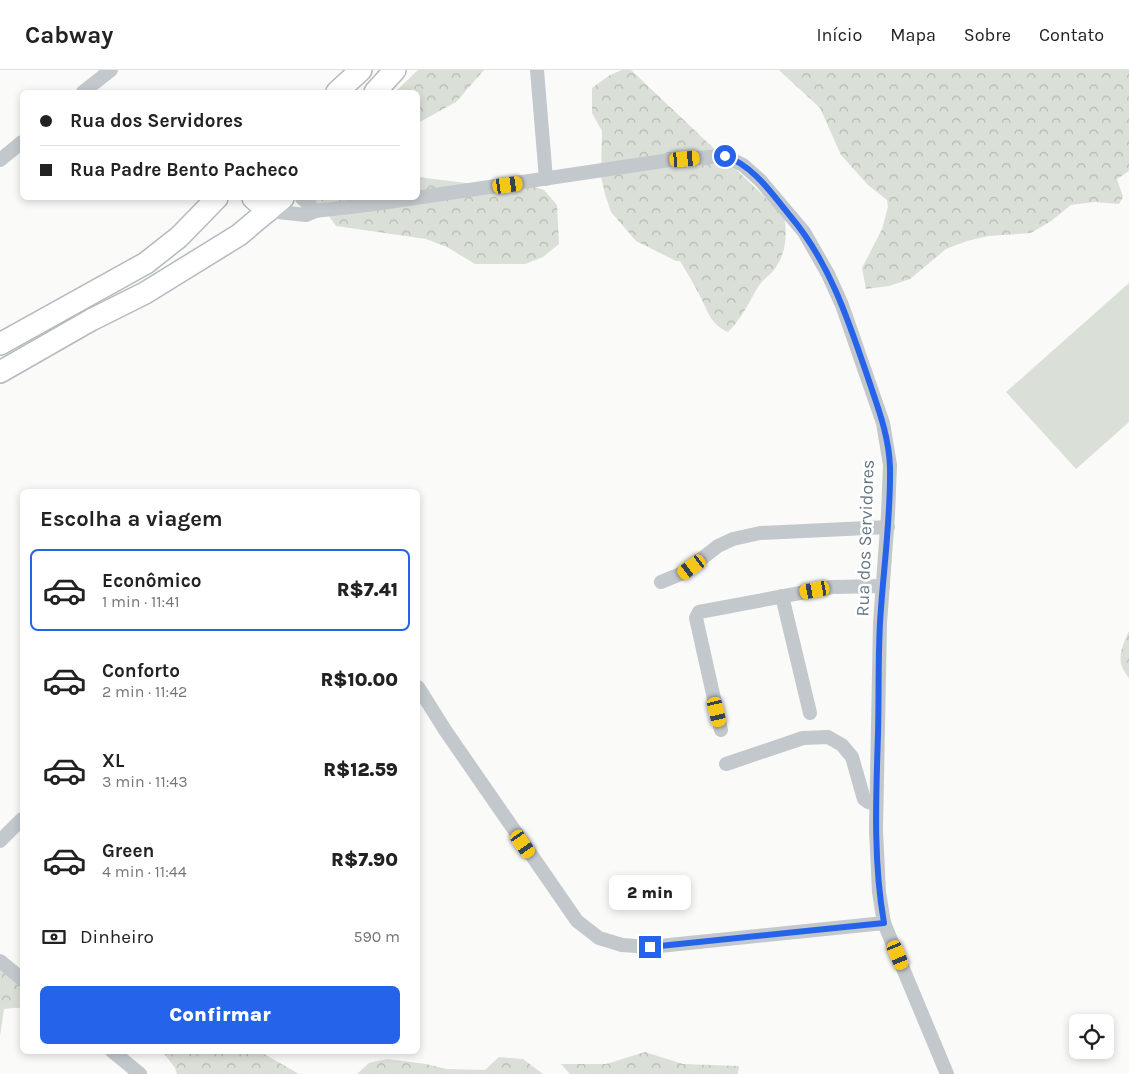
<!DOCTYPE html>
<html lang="pt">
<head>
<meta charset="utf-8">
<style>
  :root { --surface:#fff; --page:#f6f6f6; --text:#222; --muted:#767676; --line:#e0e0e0; --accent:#2563eb }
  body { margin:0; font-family:Karla,sans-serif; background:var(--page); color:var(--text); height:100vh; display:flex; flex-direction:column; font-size:19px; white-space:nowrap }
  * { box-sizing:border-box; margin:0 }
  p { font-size:16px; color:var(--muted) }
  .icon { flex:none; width:28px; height:28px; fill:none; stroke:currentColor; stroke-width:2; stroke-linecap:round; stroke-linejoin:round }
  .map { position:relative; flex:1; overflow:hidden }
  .sheet { position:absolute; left:20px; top:419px; width:400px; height:565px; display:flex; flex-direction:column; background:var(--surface); border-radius:8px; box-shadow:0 2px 8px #0003 }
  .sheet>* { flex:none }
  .top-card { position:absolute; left:20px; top:20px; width:400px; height:110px; border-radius:8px; box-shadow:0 2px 8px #0003; display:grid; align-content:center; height:110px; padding:0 20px; background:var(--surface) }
  .tools { position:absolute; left:1069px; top:944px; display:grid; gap:10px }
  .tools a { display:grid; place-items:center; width:45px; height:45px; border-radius:8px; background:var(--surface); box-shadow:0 2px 8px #0003; font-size:25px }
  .end { position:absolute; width:22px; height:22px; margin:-11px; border:6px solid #2563eb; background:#fff; box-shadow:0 0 0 2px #fff }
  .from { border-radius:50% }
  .bubble { position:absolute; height:35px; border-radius:8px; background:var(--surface); box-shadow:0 2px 8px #0003; font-size:16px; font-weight:800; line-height:35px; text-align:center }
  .car { position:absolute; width:15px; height:30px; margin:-15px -8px; border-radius:6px; box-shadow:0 0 4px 1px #0007; background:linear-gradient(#f5c518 24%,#345 0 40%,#f5c518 0 76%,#345 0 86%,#f5c518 0) }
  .top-card b { display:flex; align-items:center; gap:18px; height:48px; font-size:19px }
  .top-card b+b { border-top:1px solid var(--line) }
  .top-card i { width:12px; height:12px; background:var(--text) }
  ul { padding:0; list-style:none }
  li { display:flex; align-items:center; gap:15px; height:82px; margin:0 10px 8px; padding:0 10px; border:2px solid transparent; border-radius:8px }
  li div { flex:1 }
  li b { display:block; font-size:19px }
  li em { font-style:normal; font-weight:800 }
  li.active { border-color:var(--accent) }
  li>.icon { width:45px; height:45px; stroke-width:1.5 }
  h2 { padding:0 20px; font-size:22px; line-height:60px }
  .pay { display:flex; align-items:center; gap:12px; height:55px; padding:0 20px; font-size:19px }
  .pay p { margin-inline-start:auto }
  .action { display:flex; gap:10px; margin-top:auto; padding:10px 20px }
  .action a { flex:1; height:58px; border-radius:8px; background:var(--accent); color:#fff; font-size:20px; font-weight:800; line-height:58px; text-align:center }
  header { display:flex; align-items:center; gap:30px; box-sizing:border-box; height:70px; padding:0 25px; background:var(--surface); border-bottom:1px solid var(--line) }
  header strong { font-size:24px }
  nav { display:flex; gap:28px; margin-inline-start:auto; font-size:18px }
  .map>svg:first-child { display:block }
  .grass { fill:#dadfd7 }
  .forest { fill:url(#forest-crowns) }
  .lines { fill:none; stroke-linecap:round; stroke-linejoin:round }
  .primary-casing { stroke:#b5babe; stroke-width:24 }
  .minor { stroke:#c3c8cc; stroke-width:14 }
  .primary { stroke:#fff; stroke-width:21 }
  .route { stroke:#2563eb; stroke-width:6 }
  .labels { text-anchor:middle; stroke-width:5; stroke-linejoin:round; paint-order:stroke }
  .street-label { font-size:18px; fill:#657683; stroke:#fff }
</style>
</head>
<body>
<header>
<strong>Cabway</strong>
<nav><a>Início</a><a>Mapa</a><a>Sobre</a><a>Contato</a></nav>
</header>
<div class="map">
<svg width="1129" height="1004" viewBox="0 0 1129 1004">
  <defs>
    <pattern id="forest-crowns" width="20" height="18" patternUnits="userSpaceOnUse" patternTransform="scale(1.25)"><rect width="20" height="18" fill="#dadfd7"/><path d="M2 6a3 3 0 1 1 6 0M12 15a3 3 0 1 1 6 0" fill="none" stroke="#b4b9b4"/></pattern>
  </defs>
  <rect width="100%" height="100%" fill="#fafaf8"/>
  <!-- grass -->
  <polygon class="grass" points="1129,213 1129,352 1076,399 1006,322"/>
  <!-- forest -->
  <g class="forest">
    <polygon points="418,0 484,0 456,32 418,53 418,22 395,22"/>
    <path d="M622 0H631L784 145C787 162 787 181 776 197 772 204 763 209 758 217 748 234 742 248 728 262 710 254 708 241 700 226 694 214 687 203 680 191H676L636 171 611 142 605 124 601 107 602 61 592 43V18L610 5Z"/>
    <polygon points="779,0 1129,0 1129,101 1117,109 1123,127 1119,134 1094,132 1071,135 1051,151 1031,163 988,166 967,171 946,179 910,209 889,216 866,219 862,198 882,159 888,137 887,130 868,115 841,85 820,38"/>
    <polygon points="418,107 466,113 526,114 544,120 557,135 559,174 543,187 525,194 475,194 447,177 426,169 336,156 326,142 310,128 418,128"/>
    <path d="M1129 561V608C1115 591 1121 579 1129 561Z"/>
    <polygon points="0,890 22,910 22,937 4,939 0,966"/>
    <polygon points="162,981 259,981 299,1004 177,1004 175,998"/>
    <polygon points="645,982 683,994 739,996 738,1004 570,1004 561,994 606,994"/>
    <polygon points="499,987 523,989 543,1004 357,1004 369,993 387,989 426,994 446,999 485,1000"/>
  </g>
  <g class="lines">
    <defs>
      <g id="primary">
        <polyline points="337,22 361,0"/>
        <polyline points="375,22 395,0"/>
        <polyline points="253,128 268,141"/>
        <polyline points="0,274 146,193 179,167 217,128"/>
        <polyline points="0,302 91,250 145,223 239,165 283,128"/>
      </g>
    </defs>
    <!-- primary casing -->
    <use href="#primary" class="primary-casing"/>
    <!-- minor -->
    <g class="minor">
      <polyline points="537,0 546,109"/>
      <polyline points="83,22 111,0"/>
      <polyline points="0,90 22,72"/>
      <polyline points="302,128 315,141"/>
      <polyline points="268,141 306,145 315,141 375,134 670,90 725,86 743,95 760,110 804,162 828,204 842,235 883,353 890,395 888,445 880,553 876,760 879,822 884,853 947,1004"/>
      <polyline points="661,512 683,503 718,476 733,469 760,463 888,457"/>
      <polyline points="782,526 810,643"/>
      <polyline points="418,617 445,660 577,851 599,868 622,875 650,877 884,853"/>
      <polyline points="721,660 696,548 699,542 832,517 883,516"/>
      <polyline points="726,694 803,668 828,667 842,675 852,687 864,729 868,732 876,734"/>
      <polyline points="0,771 22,749"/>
      <polyline points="0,891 22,909"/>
      <polyline points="112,981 140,1004"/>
    </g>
    <!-- primary -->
    <use href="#primary" class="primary"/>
  </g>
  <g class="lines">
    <!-- route -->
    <path class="route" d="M650 877 884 853C873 790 876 727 878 664 879 627 878 590 880 553 883 501 891 449 890 397 889 365 877 335 867 305 848 249 829 192 791 147 772 124 754 96 725 86"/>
  </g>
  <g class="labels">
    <!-- street labels -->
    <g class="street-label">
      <text transform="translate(865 468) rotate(-88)" y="6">Rua dos Servidores</text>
    </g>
  </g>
</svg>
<div class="tools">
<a><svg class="icon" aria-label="locate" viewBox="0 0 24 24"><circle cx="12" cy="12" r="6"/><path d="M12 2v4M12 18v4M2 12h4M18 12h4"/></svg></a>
</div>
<i class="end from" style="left:725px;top:86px"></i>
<i class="end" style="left:650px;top:877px"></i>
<div class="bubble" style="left:609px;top:805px;width:82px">2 min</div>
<i class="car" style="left:685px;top:89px;rotate:85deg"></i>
<i class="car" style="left:508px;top:115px;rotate:82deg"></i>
<i class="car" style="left:692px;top:497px;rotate:234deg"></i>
<i class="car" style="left:815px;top:520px;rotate:260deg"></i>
<i class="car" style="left:717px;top:642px;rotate:167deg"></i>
<i class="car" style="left:523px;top:774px;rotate:145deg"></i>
<i class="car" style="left:898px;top:885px;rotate:157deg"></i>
<div class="top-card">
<b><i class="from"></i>Rua dos Servidores</b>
<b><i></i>Rua Padre Bento Pacheco</b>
</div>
<section class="sheet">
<h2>Escolha a viagem</h2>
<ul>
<li class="active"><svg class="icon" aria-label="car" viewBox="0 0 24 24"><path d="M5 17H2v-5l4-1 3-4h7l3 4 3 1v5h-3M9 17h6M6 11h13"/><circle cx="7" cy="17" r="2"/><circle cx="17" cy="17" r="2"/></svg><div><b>Econômico</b><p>1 min · 11:41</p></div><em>R$7.41</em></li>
<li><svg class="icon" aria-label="car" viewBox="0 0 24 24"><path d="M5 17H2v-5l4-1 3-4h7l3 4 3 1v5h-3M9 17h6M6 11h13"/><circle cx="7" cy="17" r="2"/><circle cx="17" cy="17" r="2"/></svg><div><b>Conforto</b><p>2 min · 11:42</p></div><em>R$10.00</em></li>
<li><svg class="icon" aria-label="car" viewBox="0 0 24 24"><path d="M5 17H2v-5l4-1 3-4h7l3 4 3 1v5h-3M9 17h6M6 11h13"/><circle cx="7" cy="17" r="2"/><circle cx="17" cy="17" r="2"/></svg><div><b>XL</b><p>3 min · 11:43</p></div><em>R$12.59</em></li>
<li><svg class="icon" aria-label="car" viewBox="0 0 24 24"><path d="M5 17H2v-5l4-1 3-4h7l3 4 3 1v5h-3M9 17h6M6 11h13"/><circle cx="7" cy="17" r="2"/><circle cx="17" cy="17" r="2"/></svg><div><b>Green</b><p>4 min · 11:44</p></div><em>R$7.90</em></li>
</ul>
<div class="pay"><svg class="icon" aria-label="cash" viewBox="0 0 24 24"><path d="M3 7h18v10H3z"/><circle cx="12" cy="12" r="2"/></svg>Dinheiro<p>590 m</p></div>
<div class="action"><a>Confirmar</a></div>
</section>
</div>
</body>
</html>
